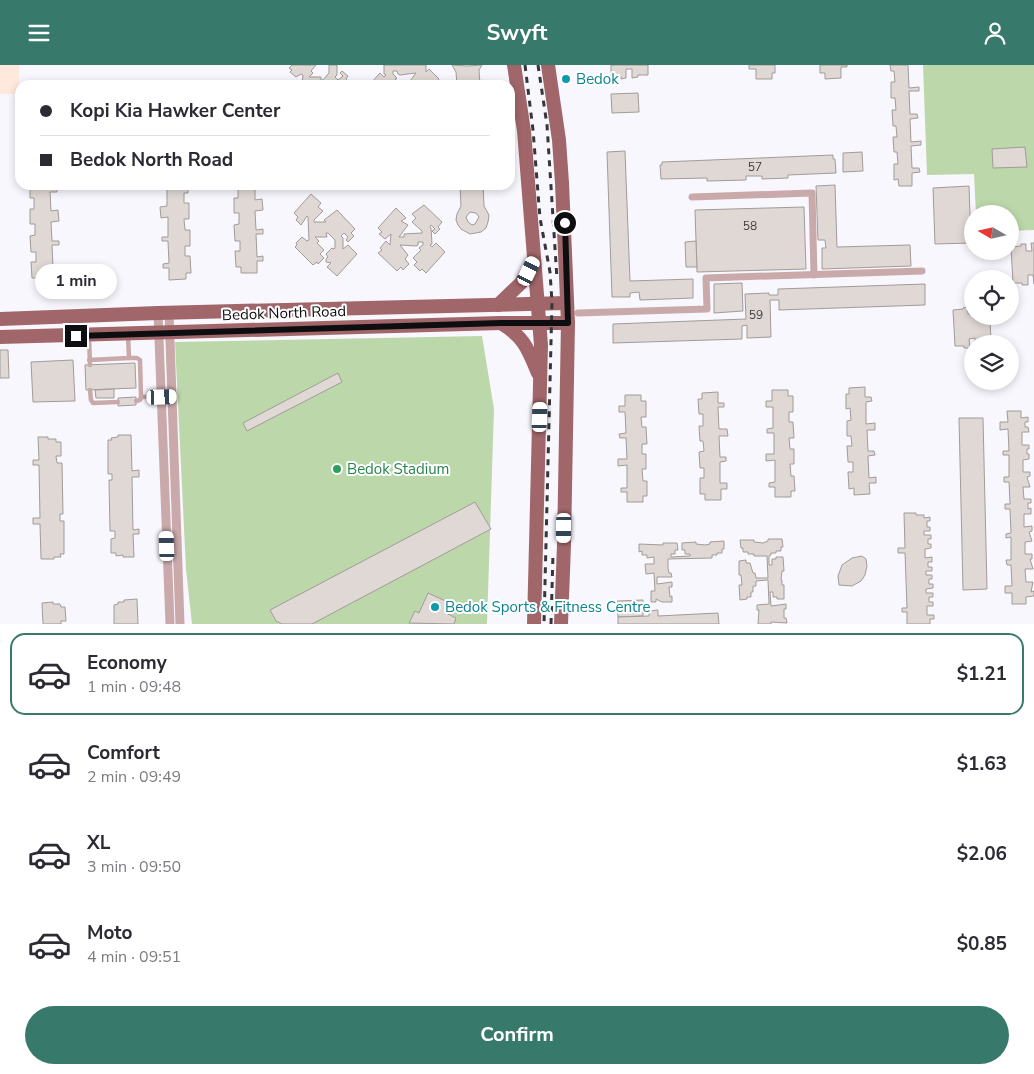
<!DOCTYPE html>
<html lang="en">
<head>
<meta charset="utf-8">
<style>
  :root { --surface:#fff; --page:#f7f7f7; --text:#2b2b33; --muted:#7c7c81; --line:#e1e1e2; --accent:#377a6b }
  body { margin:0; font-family:"Nunito Sans",sans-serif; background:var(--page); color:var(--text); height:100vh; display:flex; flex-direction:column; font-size:19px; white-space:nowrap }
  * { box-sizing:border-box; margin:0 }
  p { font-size:16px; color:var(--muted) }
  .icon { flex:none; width:28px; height:28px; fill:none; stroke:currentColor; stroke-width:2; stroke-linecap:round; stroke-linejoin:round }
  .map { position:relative; height:559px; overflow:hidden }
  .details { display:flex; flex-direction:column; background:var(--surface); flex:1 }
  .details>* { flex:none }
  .top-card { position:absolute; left:15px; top:15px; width:500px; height:110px; border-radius:15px; box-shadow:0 2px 8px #0003; display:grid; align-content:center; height:110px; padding:0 25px; background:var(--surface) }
  .needle { width:32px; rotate:279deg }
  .controls { position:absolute; left:964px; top:140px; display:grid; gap:10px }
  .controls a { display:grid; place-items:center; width:55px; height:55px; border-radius:50%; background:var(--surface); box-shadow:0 2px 8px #0003; font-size:25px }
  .end { position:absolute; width:22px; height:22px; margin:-11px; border:6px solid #0e0e10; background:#fff; box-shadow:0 0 0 2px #fff }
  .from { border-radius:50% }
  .bubble { position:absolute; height:35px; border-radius:18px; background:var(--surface); box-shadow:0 2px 8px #0003; font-size:16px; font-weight:700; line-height:35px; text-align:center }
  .car { position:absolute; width:15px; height:30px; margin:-15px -8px; border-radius:6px; box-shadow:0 0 4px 1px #0007; background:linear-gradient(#fff 24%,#345 0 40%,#fff 0 76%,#345 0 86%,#fff 0) }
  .top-card b { display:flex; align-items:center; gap:18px; height:48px; font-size:19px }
  .top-card b+b { border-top:1px solid var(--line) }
  .top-card i { width:12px; height:12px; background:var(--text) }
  ul { padding:9px 0 0; list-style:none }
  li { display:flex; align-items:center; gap:15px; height:82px; margin:0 10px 8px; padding:0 15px; border:2px solid transparent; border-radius:15px }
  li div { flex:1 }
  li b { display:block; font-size:19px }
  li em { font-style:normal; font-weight:700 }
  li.current { border-color:var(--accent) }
  li>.icon { width:45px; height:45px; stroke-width:1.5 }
  .cta { display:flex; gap:10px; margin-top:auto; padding:10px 25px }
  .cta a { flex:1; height:58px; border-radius:30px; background:var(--accent); color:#fff; font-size:20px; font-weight:700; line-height:58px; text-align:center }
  header { display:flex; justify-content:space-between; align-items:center; height:65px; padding:0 25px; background:var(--accent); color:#fff; font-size:22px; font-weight:700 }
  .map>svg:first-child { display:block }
  .education { fill:#ffe9dc }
  .green { fill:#bcd7a9 }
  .building { fill:#dfd8d4; stroke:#a29b98; fill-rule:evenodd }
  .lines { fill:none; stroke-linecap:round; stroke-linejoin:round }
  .service { stroke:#caa9aa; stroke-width:4.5 }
  .pedestrian { stroke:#caa9aa; stroke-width:7 }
  .minor { stroke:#caa9aa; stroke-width:9 }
  .primary { stroke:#a0666a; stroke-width:14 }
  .rail { stroke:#363639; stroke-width:3; stroke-dasharray:6 6; stroke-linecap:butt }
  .route { stroke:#0e0e10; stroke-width:6 }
  .culture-dot { fill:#0f9aa8; stroke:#fff; stroke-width:2 }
  .leisure-dot { fill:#2e9e5b; stroke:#fff; stroke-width:2 }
  .labels { text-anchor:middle; stroke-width:4; stroke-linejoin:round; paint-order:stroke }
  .number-label { font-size:12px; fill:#424041 }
  .culture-label { font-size:15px; fill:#0d838f; stroke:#fff; text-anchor:start }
  .street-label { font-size:15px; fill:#0e0e10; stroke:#fff }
  .leisure-label { font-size:15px; fill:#27864d; stroke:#fff; text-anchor:start }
</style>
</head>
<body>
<header><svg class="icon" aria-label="menu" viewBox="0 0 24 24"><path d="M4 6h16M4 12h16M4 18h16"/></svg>Swyft<svg class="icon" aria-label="person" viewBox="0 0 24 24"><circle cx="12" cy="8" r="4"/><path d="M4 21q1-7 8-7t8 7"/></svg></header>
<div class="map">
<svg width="1034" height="559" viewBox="0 0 1034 559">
  <rect width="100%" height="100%" fill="#f8f7fe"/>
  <!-- education -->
  <rect class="education" x="0" y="0" width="19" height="29"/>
  <!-- green -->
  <g class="green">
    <polygon points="923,0 1034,0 1034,165 1010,166 1010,149 976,149 974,109 927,110"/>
    <polygon points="482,271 494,344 487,559 192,559 186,504 175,277"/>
  </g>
  <!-- building -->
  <g class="building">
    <polygon points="292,0 316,0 311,6 313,8 309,12 321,12 321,15 323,15 329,8 329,0 337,0 337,10 335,12 338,15 343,11 340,8 342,6 348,11 346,14 350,19 349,20 302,20 303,10 301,9 296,12 290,7 292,5 289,3"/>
    <polygon points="384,0 426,0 426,7 429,4 439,14 434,20 407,20 416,8 400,10 398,9 397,6 393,6 393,9 397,13 395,14 402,20 373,20 371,18 380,8 384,12 386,10 384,9"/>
    <polygon points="452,0 467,1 482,0 479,5 480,20 457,20 456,7"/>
    <polygon points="611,0 648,0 648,10 638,10 638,12 632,13 632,4 626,4 626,13 621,14 621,11 611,12"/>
    <polygon points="749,0 775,0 775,8 772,8 772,14 756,14 756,4 749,4"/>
    <polygon points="820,0 847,0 847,2 841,2 841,13 825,14 825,8 820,8"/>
    <polygon points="890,0 908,0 909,23 919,22 919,26 909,26 910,49 917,49 918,53 910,54 911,77 921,76 921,80 911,81 912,103 919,103 920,107 912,108 912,121 899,121 898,114 894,115 894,99 898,99 897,87 894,87 893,72 897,72 896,61 893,61 892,45 896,45 895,33 891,33 891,17 895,17 894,6 891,6"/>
    <polygon points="638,28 639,47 612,48 611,29"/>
    <polygon points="1025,82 1027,102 993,103 992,84"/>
    <polygon points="625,86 630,216 693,214 693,233 640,235 639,227 630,228 630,232 612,232 607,87"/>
    <polygon points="862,87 863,106 843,107 843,88"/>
    <polygon points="833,90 833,94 835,94 836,108 788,110 788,113 762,114 762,111 746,111 746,115 707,116 707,113 661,114 660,100 662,100 662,97"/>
    <polygon points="30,120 57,122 57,127 50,127 51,146 58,145 59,156 51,157 52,176 59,176 59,180 52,180 53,202 59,202 59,207 53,207 53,219 37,219 37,213 32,213 31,197 36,197 36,187 31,187 30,171 35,170 35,159 30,159 30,144 34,144 34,133 30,133"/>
    <polygon points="160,120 188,120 188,128 184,128 184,138 189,138 189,154 184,154 185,165 190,165 190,181 185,181 185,191 190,191 191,208 186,208 186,214 169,215 169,203 163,203 163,199 169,198 168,176 162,176 162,172 168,172 168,152 161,153 160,142 167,141 167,123 160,123"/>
    <polygon points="234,120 255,120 255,135 262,134 263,145 255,146 256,165 263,164 263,169 256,169 257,192 263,191 263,196 257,196 257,208 241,208 241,202 236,202 235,186 240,186 240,176 235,176 234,160 239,159 239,148 234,148 234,133 238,133 238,122 234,122"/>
    <path d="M460 120H483L484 141 489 150 488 157 486 163 481 167 470 169 461 164 458 160 456 155 457 149 461 141ZM470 147 476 148 479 152 475 159 472 160 468 157 466 152Z"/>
    <polygon points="835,120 837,182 910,180 911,201 822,204 822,183 826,183 825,175 818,175 816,121"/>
    <polygon points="969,121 971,178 935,179 933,123"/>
    <polygon points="311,129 321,138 318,142 323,146 314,155 314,157 326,157 324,155 337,145 355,164 351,168 354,171 348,177 346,175 348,172 344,168 341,171 343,173 343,184 348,180 357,189 337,211 327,202 331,198 326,197 326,194 328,192 326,189 332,183 334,184 335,183 335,175 328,168 326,168 327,172 315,172 319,176 317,178 324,185 320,189 324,193 318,199 317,197 313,200 295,182 297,180 296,178 302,172 307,176 309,175 308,152 307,151 301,160 296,155 298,152 294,148"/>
    <polygon points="424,140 442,157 438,162 440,164 435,169 432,166 435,164 431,160 430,162 431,163 432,179 430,180 432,182 436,178 445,187 426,208 422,204 420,206 414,200 417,197 413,193 421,185 419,183 423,180 423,177 418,177 418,180 416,181 400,180 408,190 405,194 409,199 403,205 401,202 397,206 378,188 382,185 380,183 386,176 390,180 391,169 385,174 379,169 382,167 378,163 396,143 406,153 401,156 408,160 399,172 404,172 404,169 422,168 422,166 412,157 416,153 412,149"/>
    <polygon points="804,142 806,204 697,207 695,145"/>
    <polygon points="696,176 697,202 686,202 685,177"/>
    <polygon points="1031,178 1034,178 1034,219 1033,210 1028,210 1028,220 1022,220 1022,218 1013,218 1011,182 1021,181 1021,179 1026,179 1026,186 1032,186"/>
    <polygon points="742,218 743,246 714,248 714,219"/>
    <polygon points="925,219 925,240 779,245 779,235 770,235 771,272 747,273 747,260 742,261 742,274 613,278 613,259 746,254 745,229 769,228 769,230 778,230 778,224"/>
    <polygon points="968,242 968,249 972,249 972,251 990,251 991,279 975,279 975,273 969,274 970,283 964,283 964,281 955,281 953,245 963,244 963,243"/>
    <polygon points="0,285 8,285 9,313 0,313"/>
    <polygon points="73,295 75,336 33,337 31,297"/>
    <polygon points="135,298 136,323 86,325 85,300"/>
    <polygon points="338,308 342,317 247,366 243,358"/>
    <polygon points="865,322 865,332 871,332 872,336 866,337 866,359 875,358 875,365 867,365 868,386 874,386 875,390 868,391 869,413 876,412 876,418 869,418 870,429 854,430 854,423 849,424 848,407 853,407 853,397 848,397 847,381 852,381 851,371 847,371 847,356 851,355 850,343 846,344 846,329 849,329 849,323"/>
    <polygon points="114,324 114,333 96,333 95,325"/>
    <polygon points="772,325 788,325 788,331 793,331 793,347 789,347 789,357 793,357 794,373 789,373 790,384 794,384 794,399 790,399 791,411 794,411 795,426 791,426 791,432 775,432 775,422 769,422 769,418 775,417 775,395 766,396 766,389 774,389 774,368 767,368 767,364 773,363 773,342 766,342 766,336 772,336"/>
    <polygon points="718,327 718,338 724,338 724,342 718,342 719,364 727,364 728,371 719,371 720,392 726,392 726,396 720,397 720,418 727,418 727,424 721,424 721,435 705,435 705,429 700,429 700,413 704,413 704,403 700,403 699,387 704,386 703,376 700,376 699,361 703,361 703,349 699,349 698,334 702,334 702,328"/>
    <polygon points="625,330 641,330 641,336 646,336 646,352 641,352 642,362 646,362 647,379 642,379 642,389 646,389 646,404 642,404 643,416 647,416 647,431 643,431 643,437 627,437 627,427 621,427 621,423 627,423 627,400 618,401 618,394 627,394 626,373 620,373 619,369 626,368 625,347 619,347 619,341 625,341"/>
    <polygon points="136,332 136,340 118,341 118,333"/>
    <polygon points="1007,346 1021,346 1021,353 1028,352 1028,357 1025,357 1025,362 1028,362 1029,367 1022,367 1022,380 1029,380 1029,384 1027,384 1027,389 1029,389 1029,394 1023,395 1023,407 1030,407 1030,411 1027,412 1030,422 1023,422 1024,434 1031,434 1031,438 1028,438 1028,444 1031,443 1031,449 1024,449 1024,462 1032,461 1032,466 1029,467 1032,476 1025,477 1025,489 1032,489 1032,494 1030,494 1033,504 1025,504 1026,517 1033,517 1031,527 1034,526 1034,531 1026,532 1026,539 1012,539 1012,528 1005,528 1005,521 1012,521 1011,500 1007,500 1006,495 1011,495 1011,472 1006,473 1006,469 1011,468 1010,444 1005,444 1005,439 1010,439 1009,417 1004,417 1004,412 1009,412 1009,390 1003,390 1003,386 1009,386 1008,364 1000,365 1000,357 1008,357"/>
    <polygon points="959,353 983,353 987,524 963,525"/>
    <polygon points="118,370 131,370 132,406 139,405 139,412 132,412 133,465 139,464 139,469 133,469 134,492 123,492 123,490 116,491 116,488 111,488 111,474 115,473 115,466 110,466 109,415 112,415 112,409 108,409 108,375 112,375 111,373 118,372"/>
    <polygon points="38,372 48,372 48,374 56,374 56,377 61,377 61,391 56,391 57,398 62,398 63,449 60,449 60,456 64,456 64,489 60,489 61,492 54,492 54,494 41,494 40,459 33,459 33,453 40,453 39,400 33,400 33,395 39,395"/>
    <polygon points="475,437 491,464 312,559 282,559 276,556 270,545"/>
    <polygon points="904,448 916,448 916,450 924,450 924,453 930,452 930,456 927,456 927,462 930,462 930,466 924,466 924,470 931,470 931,474 928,474 928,479 931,479 931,483 925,484 925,493 932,492 932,497 928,497 928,502 932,502 932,506 926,506 926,510 932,510 932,514 929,514 929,519 933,519 933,523 926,524 926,528 933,528 933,532 929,532 929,537 933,537 933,541 927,541 927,550 934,550 934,554 930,554 930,559 907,559 907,547 902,547 902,543 907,543 905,488 898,488 898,483 905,483"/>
    <polygon points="768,474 782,474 783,482 781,482 781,486 776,486 776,488 771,488 771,490 769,491 769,500 772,500 772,494 776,494 776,492 783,492 784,506 782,506 781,515 782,515 782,520 784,520 784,534 777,534 777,532 773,532 773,527 770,527 771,541 786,539 786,544 784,544 784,553 786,553 787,558 771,557 771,559 758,559 759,545 757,545 757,540 769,539 768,515 756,516 756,521 753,521 753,527 751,527 751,532 747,532 747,534 740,535 739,520 742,520 741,510 739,510 739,496 746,495 746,498 750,498 753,508 755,508 756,513 768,513 767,491 754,491 754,489 748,489 748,487 743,487 743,483 741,483 740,475 754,475 754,477 763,478 768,476"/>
    <polygon points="724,476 724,484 722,484 722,488 717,488 717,490 712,490 712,493 668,494 668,503 669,508 671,508 672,512 657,512 657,519 672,517 672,522 669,522 670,532 672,531 672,537 662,537 656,534 656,537 651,537 651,526 655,526 654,508 646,509 645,499 654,499 654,492 647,493 647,490 642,490 642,486 639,487 639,479 663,480 663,478 677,478 678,485 675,485 675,489 671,489 671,492 690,491 690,489 685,489 685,485 682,485 682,478 696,477 696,479 705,480 710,479 710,477"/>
    <polygon points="862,491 866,494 867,501 865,510 861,516 852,521 839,520 838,511 842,500 852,493"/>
    <polygon points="428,528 450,538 446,548 456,553 454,559 409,558 415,546 419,548"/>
    <polygon points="137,534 138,559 114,559 114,540 118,539 118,537 124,537 124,535"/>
    <polygon points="643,535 643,551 618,552 617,536"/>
    <polygon points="53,537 53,539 60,539 61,542 65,542 66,556 61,556 61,559 43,559 42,538"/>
    <polygon points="658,545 658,551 718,548 719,559 618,559 618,552 649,551 649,546"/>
  </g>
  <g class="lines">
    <!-- service -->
    <g class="service">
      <polyline points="89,271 90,300"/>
      <polyline points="129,293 137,293 140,295 141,332 140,335 136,336"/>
      <polyline points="89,295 129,293 128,270"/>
      <polyline points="90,325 91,335 93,338 118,337"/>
      <polyline points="141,332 172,331"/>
    </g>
    <!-- pedestrian -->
    <g class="pedestrian">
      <polyline points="692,132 812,128 814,210"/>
      <polyline points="578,248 707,244 706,213 922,206"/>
    </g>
    <!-- minor -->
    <g class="minor">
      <polyline points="158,248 170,559"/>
      <polyline points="169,248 180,559"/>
    </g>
    <!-- primary -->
    <g class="primary">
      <polyline points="514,0 524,66 541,280 534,559"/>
      <polyline points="548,0 559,75 562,118 568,258 564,480 561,559"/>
      <polyline points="498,240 521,218 534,196"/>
      <polyline points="0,254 158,248 567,238"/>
      <path d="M501 258C524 272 528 284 538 308"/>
      <polyline points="0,272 501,258 568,258"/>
    </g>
    <!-- rail -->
    <g class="rail">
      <polyline points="525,0 533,65 540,153 550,207 552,237 544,559"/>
      <polyline points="538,0 547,60 557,214"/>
      <polyline points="551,559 553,489"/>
    </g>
  </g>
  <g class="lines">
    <!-- route -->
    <polyline class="route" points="76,271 501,258 568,258 565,158"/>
  </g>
  <!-- markers -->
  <g class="culture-dot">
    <circle cx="566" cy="14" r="5"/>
    <circle cx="435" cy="542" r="5"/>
  </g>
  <circle class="leisure-dot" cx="337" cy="404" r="5"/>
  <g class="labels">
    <!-- number labels -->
    <g class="number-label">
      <text x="755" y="106">57</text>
      <text x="750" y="165">58</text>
      <text x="756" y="254">59</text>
    </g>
    <!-- culture labels -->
    <g class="culture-label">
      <text x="576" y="19">Bedok</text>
      <text x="445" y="547">Bedok Sports &amp; Fitness Centre</text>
    </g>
    <!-- street labels -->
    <g class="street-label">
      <text transform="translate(284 248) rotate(-2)" y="5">Bedok North Road</text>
    </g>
    <!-- leisure labels -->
    <g class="leisure-label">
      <text x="347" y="409">Bedok Stadium</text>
    </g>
  </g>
</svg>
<div class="controls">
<a><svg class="needle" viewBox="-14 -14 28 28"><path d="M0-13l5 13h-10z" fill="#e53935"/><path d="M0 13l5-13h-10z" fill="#7c7c81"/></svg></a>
<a><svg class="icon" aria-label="locate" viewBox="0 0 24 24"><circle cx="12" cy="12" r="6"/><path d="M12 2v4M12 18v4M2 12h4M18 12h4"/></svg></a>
<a><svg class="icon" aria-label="layers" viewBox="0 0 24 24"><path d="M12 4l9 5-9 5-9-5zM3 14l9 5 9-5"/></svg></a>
</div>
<i class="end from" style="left:565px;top:158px"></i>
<i class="end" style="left:76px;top:271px"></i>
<div class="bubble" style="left:35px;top:199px;width:82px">1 min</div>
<i class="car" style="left:529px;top:206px;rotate:26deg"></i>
<i class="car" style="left:162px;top:332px;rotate:88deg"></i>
<i class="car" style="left:540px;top:352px;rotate:2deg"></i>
<i class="car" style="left:564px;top:463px;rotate:181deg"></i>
<i class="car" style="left:167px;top:481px;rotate:358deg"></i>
<div class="top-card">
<b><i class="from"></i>Kopi Kia Hawker Center</b>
<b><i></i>Bedok North Road</b>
</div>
</div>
<section class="details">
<ul>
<li class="current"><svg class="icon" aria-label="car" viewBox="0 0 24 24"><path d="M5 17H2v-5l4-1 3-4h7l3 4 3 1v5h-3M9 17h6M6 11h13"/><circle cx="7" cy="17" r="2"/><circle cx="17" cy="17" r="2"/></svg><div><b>Economy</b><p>1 min · 09:48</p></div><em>$1.21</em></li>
<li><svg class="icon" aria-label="car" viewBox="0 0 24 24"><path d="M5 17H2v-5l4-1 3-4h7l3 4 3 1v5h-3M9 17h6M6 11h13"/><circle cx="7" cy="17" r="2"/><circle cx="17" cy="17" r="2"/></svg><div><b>Comfort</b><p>2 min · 09:49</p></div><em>$1.63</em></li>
<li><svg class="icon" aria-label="car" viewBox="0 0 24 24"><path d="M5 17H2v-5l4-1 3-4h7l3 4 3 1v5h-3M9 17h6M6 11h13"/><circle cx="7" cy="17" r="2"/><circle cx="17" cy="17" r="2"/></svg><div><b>XL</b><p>3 min · 09:50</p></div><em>$2.06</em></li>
<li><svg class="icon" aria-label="car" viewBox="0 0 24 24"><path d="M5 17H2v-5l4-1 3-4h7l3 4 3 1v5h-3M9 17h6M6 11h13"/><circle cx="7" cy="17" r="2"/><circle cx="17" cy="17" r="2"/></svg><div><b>Moto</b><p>4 min · 09:51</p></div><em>$0.85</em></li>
</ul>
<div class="cta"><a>Confirm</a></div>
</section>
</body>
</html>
